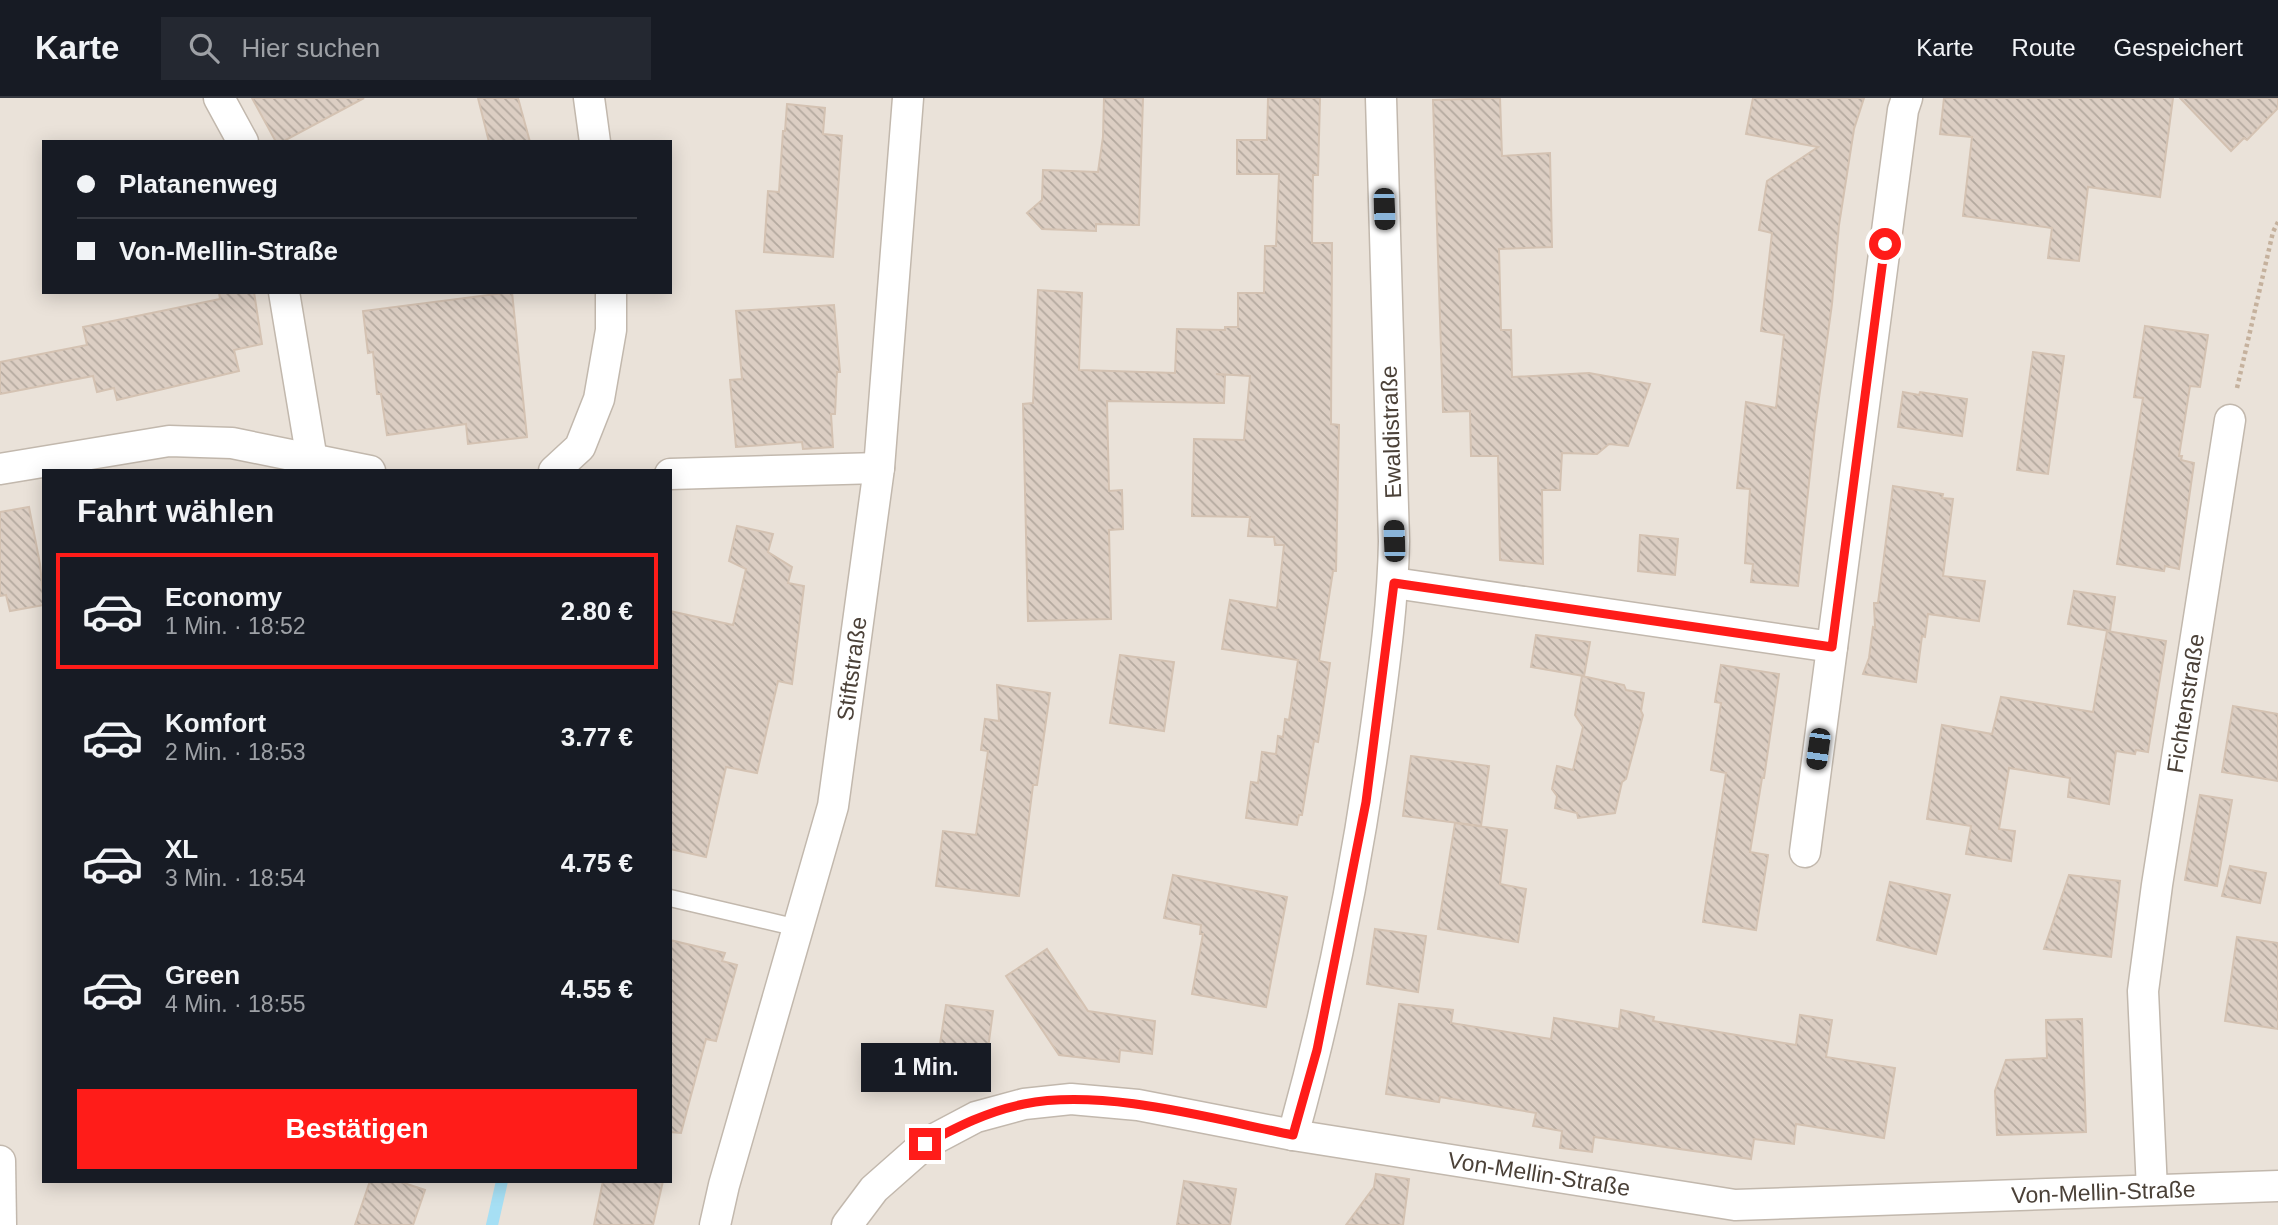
<!DOCTYPE html>
<html lang="de">
<head>
<meta charset="utf-8">
<style>
  :root { --surface:#171b24; --page:#242831; --text:#f1f3f6; --muted:#9ea1a6; --line:#363941; --accent:#ff1c19 }
  body { margin:0; font-family:Arial,sans-serif; background:var(--page); color:var(--text); height:100vh; display:flex; flex-direction:column; font-size:26px; white-space:nowrap }
  * { box-sizing:border-box; margin:0 }
  p { font-size:23px; color:var(--muted) }
  .icon { flex:none; width:38px; height:38px; fill:none; stroke:currentColor; stroke-width:2; stroke-linecap:round; stroke-linejoin:round }
  .map { position:relative; flex:1; overflow:hidden }
  .sheet { position:absolute; left:42px; top:371px; width:630px; height:714px; display:flex; flex-direction:column; background:var(--surface); border-radius:0px; box-shadow:0 4px 18px #0003 }
  .sheet>* { flex:none }
  .banner { position:absolute; left:42px; top:42px; width:630px; height:154px; border-radius:0px; box-shadow:0 4px 18px #0003; display:grid; align-content:center; height:154px; padding:0 35px; background:var(--surface) }
  .end { position:absolute; width:32px; height:32px; margin:-16px; border:9px solid #ff1c19; background:#fff; box-shadow:0 0 0 4px #fff }
  .from { border-radius:50% }
  .bubble { position:absolute; height:49px; border-radius:0px; background:var(--surface); box-shadow:0 4px 18px #0003; font-size:23px; font-weight:600; line-height:49px; text-align:center }
  .car { position:absolute; width:21px; height:42px; margin:-21px -10px; border-radius:9px; box-shadow:0 0 5px 2px #0007; background:linear-gradient(#222 24%,#8ab4d8 0 40%,#222 0 76%,#8ab4d8 0 86%,#222 0) }
  .banner b { display:flex; align-items:center; gap:24px; height:66px; font-size:26px }
  .banner b+b { border-top:2px solid var(--line) }
  .banner i { width:18px; height:18px; background:var(--text) }
  ul { padding:0; list-style:none }
  li { display:flex; align-items:center; gap:21px; height:116px; margin:0 14px 10px; padding:0 21px; border:4px solid transparent; border-radius:0px }
  li div { flex:1 }
  li b { display:block; font-size:26px }
  li em { font-style:normal; font-weight:600 }
  li.on { border-color:var(--accent) }
  li>.icon { width:63px; height:63px; stroke-width:1.5 }
  h2 { padding:0 35px; font-size:32px; line-height:84px }
  .cta { display:flex; gap:14px; margin-top:auto; padding:14px 35px }
  .cta a { flex:1; height:80px; border-radius:0px; background:var(--accent); color:#fff; font-size:28px; font-weight:600; line-height:80px; text-align:center }
  header { display:flex; align-items:center; gap:42px; box-sizing:border-box; height:98px; padding:0 35px; background:var(--surface); border-bottom:2px solid var(--line) }
  header strong { font-size:33px }
  nav { display:flex; gap:38px; margin-inline-start:auto; font-size:24px }
  .search { width:490px; height:63px; background:var(--page); display:flex; align-items:center; gap:18px; box-sizing:border-box; padding:0 24px; border-radius:0px; color:var(--muted); font-size:26px }
  .map>svg:first-child { display:block }
  .residential { fill:#eae2d9; fill-rule:evenodd }
  .lines { fill:none; stroke-linecap:round; stroke-linejoin:round }
  .stream { stroke:#a6dff4; stroke-width:12 }
  .building { fill:url(#building-back-hatch); stroke:#d4c2b2; stroke-width:2 }
  .lane-casing { stroke:#c2b8ad; stroke-width:19 }
  .street-casing { stroke:#c2b8ad; stroke-width:33 }
  .path { stroke:#c5b19d; stroke-width:4.5; stroke-dasharray:3.5 3.5; stroke-linecap:butt }
  .lane { stroke:#fff; stroke-width:16 }
  .street { stroke:#fff; stroke-width:30 }
  .route { stroke:#ff1c19; stroke-width:9 }
  .labels { text-anchor:middle; stroke-width:7; stroke-linejoin:round; paint-order:stroke }
  .street-label { font-size:23px; fill:#4b4138; stroke:#fff }
</style>
</head>
<body>
<header>
<strong>Karte</strong>
<div class="search"><svg class="icon" aria-label="search" viewBox="0 0 24 24"><circle cx="10" cy="10" r="6"/><path d="M15 15l6 6"/></svg>Hier suchen</div>
<nav><a>Karte</a><a>Route</a><a>Gespeichert</a></nav>
</header>
<div class="map">
<svg width="2278" height="1127" viewBox="0 0 2278 1127">
  <defs>
    <pattern id="building-back-hatch" width="6" height="6" patternUnits="userSpaceOnUse" patternTransform="scale(1.75)"><rect width="6" height="6" fill="#dccec3"/><path d="M-1 5l2 2M0 0l6 6M5-1l2 2" fill="none" stroke="#b4a99f"/></pattern>
  </defs>
  <rect width="100%" height="100%" fill="#f6f1eb"/>
  <!-- residential -->
  <path class="residential" d="M0 0H2278V1127H0ZM44 44H670V194H44ZM44 373H670V1083H44Z"/>
  <g class="lines">
    <!-- stream -->
    <polyline class="stream" points="492,1127 502,1083"/>
  </g>
  <!-- building -->
  <g class="building">
    <polygon points="252,0 364,0 282,44 276,44"/>
    <polygon points="478,0 518,0 530,44 489,44"/>
    <polygon points="1104,0 1143,0 1139,127 1096,126 1096,133 1042,131 1027,115 1042,102 1043,72 1098,74 1103,39"/>
    <polygon points="1268,0 1320,0 1318,77 1313,77 1312,145 1332,145 1331,326 1339,327 1336,473 1333,473 1319,563 1330,565 1318,644 1314,643 1302,717 1299,717 1297,727 1246,720 1251,684 1258,685 1262,654 1276,656 1278,638 1283,639 1285,621 1289,622 1298,562 1222,551 1230,502 1277,510 1284,447 1275,447 1274,439 1248,438 1250,419 1192,418 1194,341 1244,342 1250,278 1217,276 1216,276 1225,277 1224,305 1107,303 1109,393 1122,392 1123,431 1109,432 1111,521 1028,523 1023,306 1033,305 1038,192 1082,195 1079,272 1175,275 1177,231 1225,232 1225,229 1238,229 1238,195 1264,195 1265,148 1276,148 1279,76 1237,76 1237,42 1267,42"/>
    <polygon points="1500,0 1502,58 1550,55 1552,149 1499,151 1501,232 1511,232 1512,279 1589,275 1650,286 1628,348 1609,346 1597,356 1562,355 1560,392 1542,392 1543,466 1500,462 1498,358 1471,358 1470,313 1443,314 1433,2"/>
    <polygon points="1753,0 1864,0 1854,31 1839,127 1832,206 1815,329 1798,488 1751,484 1753,466 1745,465 1750,391 1737,390 1746,304 1776,310 1784,237 1761,233 1772,135 1759,132 1767,83 1818,49 1746,36"/>
    <polygon points="1944,0 2173,0 2160,99 2088,89 2079,163 2048,160 2052,130 1963,118 1972,39 1940,36"/>
    <polygon points="2180,0 2278,0 2278,10 2247,42 2244,40 2231,53"/>
    <polygon points="787,6 825,10 823,36 842,38 833,159 764,154 768,93 779,94 783,33 785,33"/>
    <polygon points="219,194 254,194 262,246 234,252 239,273 117,302 114,290 97,294 93,278 0,296 0,264 87,247 83,229 220,201"/>
    <polygon points="512,194 527,339 468,346 466,326 387,337 381,296 377,296 373,254 368,255 363,213"/>
    <polygon points="834,207 840,274 837,274 835,316 831,316 833,349 803,351 802,344 736,349 730,282 742,281 736,213"/>
    <polygon points="2145,228 2208,237 2200,289 2190,288 2179,358 2182,358 2181,362 2194,365 2179,471 2165,468 2164,473 2117,466 2143,300 2134,299"/>
    <polygon points="2033,254 2064,258 2048,376 2017,372"/>
    <polygon points="1903,294 1919,297 1920,294 1967,301 1962,338 1898,329"/>
    <polygon points="1893,388 1943,396 1942,400 1953,401 1943,478 1985,483 1979,523 1928,516 1925,539 1922,538 1916,584 1863,576 1869,560 1873,529 1875,530 1874,505 1878,505"/>
    <polygon points="29,409 40,466 44,507 10,513 6,497 0,498 0,414"/>
    <polygon points="737,428 773,436 768,454 792,469 788,485 804,488 792,586 778,583 757,675 726,669 706,759 670,751 670,513 733,527 746,471 729,463"/>
    <polygon points="1640,437 1678,441 1675,477 1638,473"/>
    <polygon points="2074,493 2115,499 2110,533 2068,526"/>
    <polygon points="2107,533 2166,543 2148,654 2136,652 2135,656 2116,653 2109,706 2068,699 2070,680 2009,670 1999,731 2015,733 2011,763 1966,756 1971,728 1927,721 1942,627 1992,636 2001,599 2093,614"/>
    <polygon points="1536,537 1590,544 1584,578 1531,569"/>
    <polygon points="1120,557 1174,564 1164,633 1110,625"/>
    <polygon points="1721,567 1779,576 1764,680 1762,680 1750,754 1768,757 1756,832 1703,824 1726,675 1711,672 1721,605 1715,604"/>
    <polygon points="1582,578 1624,587 1626,592 1644,595 1641,613 1643,617 1626,681 1622,684 1615,715 1578,720 1577,715 1555,710 1557,698 1552,691 1557,668 1573,672 1583,629 1575,617"/>
    <polygon points="997,587 1050,595 1037,687 1033,687 1019,798 936,788 943,733 976,737 988,653 981,652 985,621 999,623"/>
    <polygon points="2233,608 2278,616 2278,683 2222,674"/>
    <polygon points="1411,658 1489,668 1481,728 1403,718"/>
    <polygon points="2200,697 2232,702 2217,788 2185,782"/>
    <polygon points="1455,725 1507,732 1500,786 1526,791 1518,844 1438,831"/>
    <polygon points="2230,768 2266,775 2260,805 2222,798"/>
    <polygon points="1173,777 1287,799 1266,909 1192,896 1203,836 1200,836 1201,827 1164,820"/>
    <polygon points="2069,777 2120,783 2111,859 2044,851"/>
    <polygon points="1890,784 1950,797 1936,856 1877,842"/>
    <polygon points="1375,831 1426,838 1418,894 1367,886"/>
    <polygon points="2237,839 2278,845 2278,931 2225,923"/>
    <polygon points="670,842 725,855 722,863 737,867 716,943 706,941 681,1035 670,1034"/>
    <polygon points="1047,851 1088,913 1155,923 1152,956 1120,952 1119,964 1059,957 1006,878"/>
    <polygon points="1399,906 1453,912 1451,925 1551,941 1554,920 1619,931 1621,912 1654,919 1653,923 1796,947 1800,917 1832,922 1826,959 1895,970 1884,1040 1796,1026 1794,1046 1754,1041 1751,1061 1594,1039 1592,1054 1560,1050 1562,1033 1533,1028 1536,1015 1440,999 1439,1004 1386,996"/>
    <polygon points="946,907 993,913 986,966 938,959"/>
    <polygon points="2082,921 2086,1034 1997,1037 1995,993 2006,962 2047,960 2046,922"/>
    <polygon points="1376,1076 1409,1081 1403,1127 1346,1127 1374,1089"/>
    <polygon points="370,1083 398,1083 425,1092 413,1127 355,1127"/>
    <polygon points="603,1083 663,1083 653,1127 594,1127"/>
    <polygon points="1184,1083 1236,1091 1230,1127 1177,1127"/>
  </g>
  <g class="lines">
    <defs>
      <polyline id="lane" points="670,800 798,830"/>
      <g id="street">
        <polyline points="219,0 243,44"/>
        <polyline points="589,0 595,44"/>
        <polyline points="284,194 312,362"/>
        <polyline points="0,371 169,343 232,345 370,373"/>
        <polyline points="554,373 580,349 599,301 611,232 611,194"/>
        <polyline points="670,376 879,370"/>
        <polyline points="1394,485 1832,549"/>
        <polyline points="1805,754 1903,12 1907,0"/>
        <path d="M1293 1037C1331 901 1358 762 1377 622 1385 563 1393 503 1394 443L1381 0"/>
        <polyline points="0,1063 1,1127"/>
        <path id="s1" d="M2152 1092 2143 893 2157 787 2230 322"/>
        <path id="s2" d="M715 1127 724 1087 833 708 879 370 908 0"/>
        <path id="s3" d="M847 1127 874 1091 925 1046 976 1019 1024 1006 1071 1001 1138 1007 1293 1037 1735 1107 2278 1088"/>
      </g>
    </defs>
    <!-- lane casing -->
    <use href="#lane" class="lane-casing"/>
    <!-- street casing -->
    <use href="#street" class="street-casing"/>
    <!-- path -->
    <polyline class="path" points="2237,290 2273,134 2278,124"/>
    <!-- lane -->
    <use href="#lane" class="lane"/>
    <!-- street -->
    <use href="#street" class="street"/>
  </g>
  <g class="lines">
    <!-- route -->
    <path class="route" d="M925 1046C957 1029 988 1013 1024 1006 1104 990 1213 1021 1293 1037L1317 952 1366 704 1394 485 1832 549 1885 146"/>
  </g>
  <g class="labels">
    <!-- street labels -->
    <g class="street-label">
      <text transform="translate(1391 334) rotate(-92)" y="8">Ewaldistraße</text>
      <text dy="8" stroke="none"><textPath href="#s2" startOffset="574">Stiftstraße</textPath></text>
      <text dy="8" stroke="none"><textPath href="#s1" startOffset="490">Fichtenstraße</textPath></text>
      <text dy="8" stroke="none"><textPath href="#s3" startOffset="742">Von-Mellin-Straße</textPath></text>
      <text dy="8" stroke="none"><textPath href="#s3" startOffset="1309">Von-Mellin-Straße</textPath></text>
    </g>
  </g>
</svg>
<i class="end from" style="left:1885px;top:146px"></i>
<i class="end" style="left:925px;top:1046px"></i>
<div class="bubble" style="left:861px;top:945px;width:130px">1 Min.</div>
<i class="car" style="left:1384px;top:111px;rotate:178deg"></i>
<i class="car" style="left:1394px;top:443px;rotate:358deg"></i>
<i class="car" style="left:1818px;top:651px;rotate:188deg"></i>
<div class="banner">
<b><i class="from"></i>Platanenweg</b>
<b><i></i>Von-Mellin-Straße</b>
</div>
<section class="sheet">
<h2>Fahrt wählen</h2>
<ul>
<li class="on"><svg class="icon" aria-label="car" viewBox="0 0 24 24"><path d="M5 17H2v-5l4-1 3-4h7l3 4 3 1v5h-3M9 17h6M6 11h13"/><circle cx="7" cy="17" r="2"/><circle cx="17" cy="17" r="2"/></svg><div><b>Economy</b><p>1 Min. · 18:52</p></div><em>2.80 €</em></li>
<li><svg class="icon" aria-label="car" viewBox="0 0 24 24"><path d="M5 17H2v-5l4-1 3-4h7l3 4 3 1v5h-3M9 17h6M6 11h13"/><circle cx="7" cy="17" r="2"/><circle cx="17" cy="17" r="2"/></svg><div><b>Komfort</b><p>2 Min. · 18:53</p></div><em>3.77 €</em></li>
<li><svg class="icon" aria-label="car" viewBox="0 0 24 24"><path d="M5 17H2v-5l4-1 3-4h7l3 4 3 1v5h-3M9 17h6M6 11h13"/><circle cx="7" cy="17" r="2"/><circle cx="17" cy="17" r="2"/></svg><div><b>XL</b><p>3 Min. · 18:54</p></div><em>4.75 €</em></li>
<li><svg class="icon" aria-label="car" viewBox="0 0 24 24"><path d="M5 17H2v-5l4-1 3-4h7l3 4 3 1v5h-3M9 17h6M6 11h13"/><circle cx="7" cy="17" r="2"/><circle cx="17" cy="17" r="2"/></svg><div><b>Green</b><p>4 Min. · 18:55</p></div><em>4.55 €</em></li>
</ul>
<div class="cta"><a>Bestätigen</a></div>
</section>
</div>
</body>
</html>
